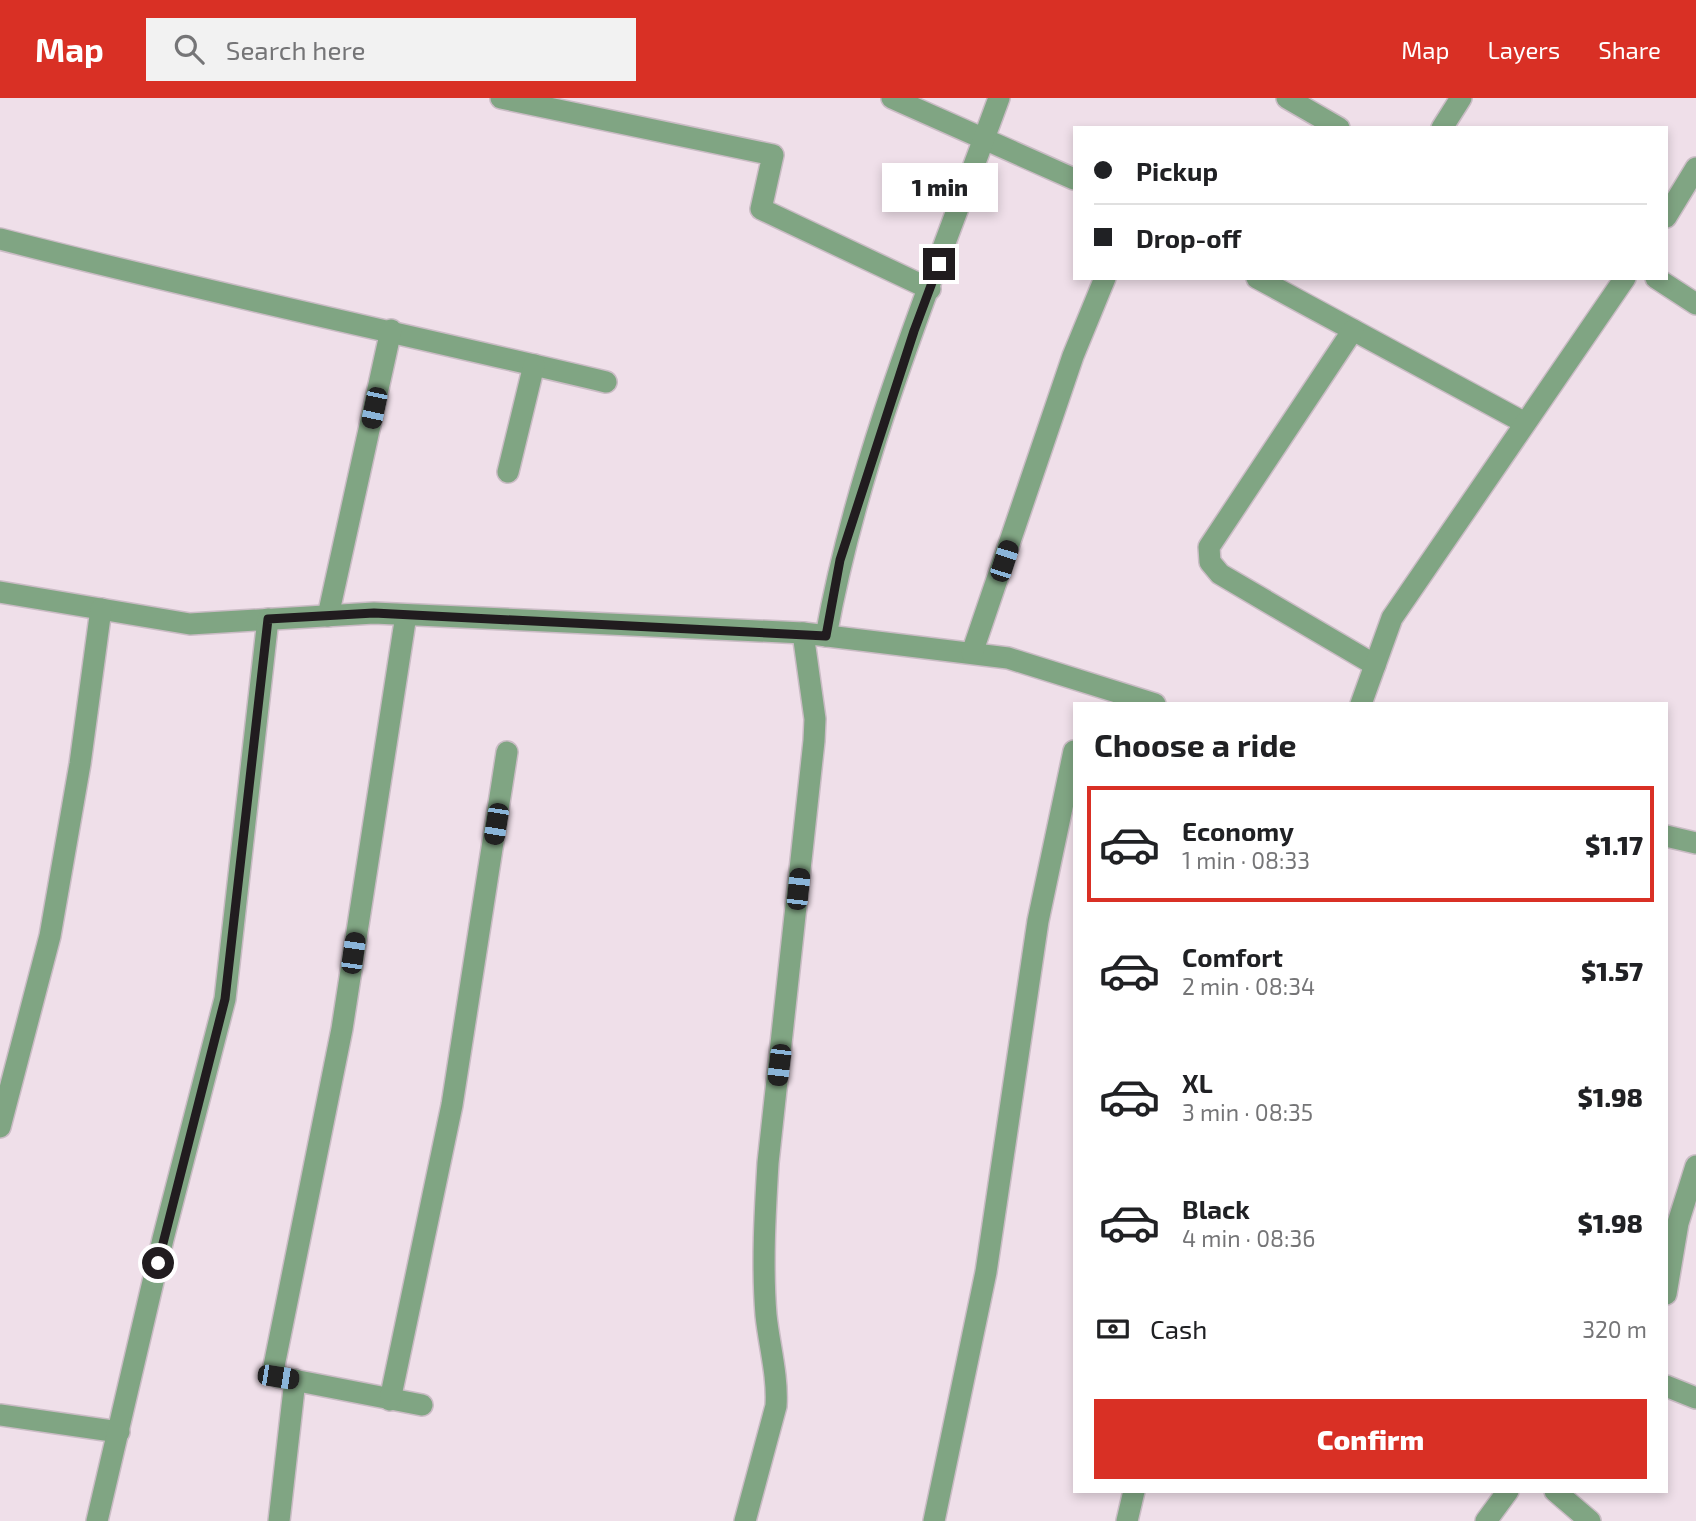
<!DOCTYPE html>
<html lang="en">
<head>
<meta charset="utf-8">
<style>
  :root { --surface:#fff; --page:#f2f2f2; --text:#202124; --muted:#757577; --line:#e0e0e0; --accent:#d93025 }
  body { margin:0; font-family:"Exo 2",sans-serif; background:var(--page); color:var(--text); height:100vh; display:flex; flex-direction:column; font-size:26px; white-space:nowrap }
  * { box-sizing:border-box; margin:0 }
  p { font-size:23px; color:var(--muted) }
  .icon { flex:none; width:38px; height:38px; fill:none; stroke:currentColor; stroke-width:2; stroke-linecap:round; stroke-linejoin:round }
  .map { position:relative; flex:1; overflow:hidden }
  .sheet { position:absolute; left:1073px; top:604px; width:595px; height:791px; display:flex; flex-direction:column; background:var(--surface); border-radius:0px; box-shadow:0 4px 10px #0003 }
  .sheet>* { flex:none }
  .hud { position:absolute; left:1073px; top:28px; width:595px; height:154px; border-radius:0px; box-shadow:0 4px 10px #0003; display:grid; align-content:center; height:154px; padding:0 21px; background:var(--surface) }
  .end { position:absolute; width:32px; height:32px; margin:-16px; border:9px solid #211c1f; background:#fff; box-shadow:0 0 0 4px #fff }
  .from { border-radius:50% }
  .bubble { position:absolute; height:49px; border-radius:0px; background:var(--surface); box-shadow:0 4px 10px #0003; font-size:23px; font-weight:800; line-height:49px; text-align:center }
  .car { position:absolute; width:21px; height:42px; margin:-21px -10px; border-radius:9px; box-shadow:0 0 5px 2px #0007; background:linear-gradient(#222 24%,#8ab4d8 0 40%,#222 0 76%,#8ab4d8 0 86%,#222 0) }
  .hud b { display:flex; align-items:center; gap:24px; height:66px; font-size:26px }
  .hud b+b { border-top:2px solid var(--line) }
  .hud i { width:18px; height:18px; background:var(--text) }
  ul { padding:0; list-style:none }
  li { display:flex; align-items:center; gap:21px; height:116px; margin:0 14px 10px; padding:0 7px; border:4px solid transparent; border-radius:0px }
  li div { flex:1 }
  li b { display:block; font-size:26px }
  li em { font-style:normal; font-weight:800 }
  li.active { border-color:var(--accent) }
  li>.icon { width:63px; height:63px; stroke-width:1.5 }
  h2 { padding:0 21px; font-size:32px; line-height:84px }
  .pay { display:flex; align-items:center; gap:18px; height:77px; padding:0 21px; font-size:26px }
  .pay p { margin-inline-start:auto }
  .action { display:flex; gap:14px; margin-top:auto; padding:14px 21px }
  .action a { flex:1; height:80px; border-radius:0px; background:var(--accent); color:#fff; font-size:28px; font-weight:800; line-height:80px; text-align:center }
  header { display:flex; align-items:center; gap:42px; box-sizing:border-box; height:98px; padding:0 35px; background:var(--accent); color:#fff }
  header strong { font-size:33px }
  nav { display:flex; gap:38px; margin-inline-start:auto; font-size:24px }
  .search { width:490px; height:63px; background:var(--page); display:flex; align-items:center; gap:18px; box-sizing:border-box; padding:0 24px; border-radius:0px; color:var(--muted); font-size:26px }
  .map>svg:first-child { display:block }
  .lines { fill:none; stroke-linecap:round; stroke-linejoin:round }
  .street-casing { stroke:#cabcc5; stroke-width:24 }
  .street { stroke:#80a583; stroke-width:21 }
  .route { stroke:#211c1f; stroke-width:9 }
</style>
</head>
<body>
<header>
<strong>Map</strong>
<div class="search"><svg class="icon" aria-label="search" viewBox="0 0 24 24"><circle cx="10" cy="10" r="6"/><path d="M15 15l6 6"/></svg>Search here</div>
<nav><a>Map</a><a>Layers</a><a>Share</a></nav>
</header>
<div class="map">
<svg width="1696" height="1423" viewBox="0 0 1696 1423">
  <rect width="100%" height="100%" fill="#efdfe9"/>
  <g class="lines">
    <defs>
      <g id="street">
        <polyline points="501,0 773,57 761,111 930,191"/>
        <polyline points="892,0 1074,81"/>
        <polyline points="1287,0 1339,30"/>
        <polyline points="1442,30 1461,0"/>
        <polyline points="1666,119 1696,70"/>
        <path d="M0 141C201 193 404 236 606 284"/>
        <polyline points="1257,180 1525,325"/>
        <polyline points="1656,180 1696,206"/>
        <polyline points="1353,232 1209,449 1210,464 1220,476 1375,567"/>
        <polyline points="508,374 534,267"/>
        <polyline points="0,494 190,526 374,515 803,535 1008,560 1155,606"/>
        <polyline points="406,517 342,931 274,1268 278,1279 422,1307"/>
        <polyline points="328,518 391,232"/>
        <path d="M826 538C859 355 935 175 999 0"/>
        <polyline points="972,555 1073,258 1105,180"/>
        <polyline points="1361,606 1392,520 1625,180"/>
        <polyline points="1666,738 1696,745"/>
        <polyline points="0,1029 50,838 80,666 101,511"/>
        <polyline points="1666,1196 1678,1125 1696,1068"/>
        <polyline points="1666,1288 1696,1300"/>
        <polyline points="390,1302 452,1007 507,654"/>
        <polyline points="0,1317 119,1334"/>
        <polyline points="1555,1393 1590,1423"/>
        <polyline points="97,1423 163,1141 225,901 268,521"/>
        <polyline points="279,1423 295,1282"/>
        <path d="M745 1423 776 1308C778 1277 769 1247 766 1217 762 1167 765 1115 768 1065L814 643 815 621 803 535"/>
        <polyline points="934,1423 986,1174 1038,823 1074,653"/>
        <polyline points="1127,1423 1134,1393"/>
        <polyline points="1486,1423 1508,1393"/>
      </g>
    </defs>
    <!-- street casing -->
    <use href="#street" class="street-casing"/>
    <!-- street -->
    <use href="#street" class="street"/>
  </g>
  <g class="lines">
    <!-- route -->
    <polyline class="route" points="158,1165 225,901 268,521 374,515 826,538 840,462 914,233 939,166"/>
  </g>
</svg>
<i class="end from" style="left:158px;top:1165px"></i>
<i class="end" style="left:939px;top:166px"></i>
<div class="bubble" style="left:882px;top:65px;width:116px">1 min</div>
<i class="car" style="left:374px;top:310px;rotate:192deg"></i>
<i class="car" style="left:1004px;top:463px;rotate:18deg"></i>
<i class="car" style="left:496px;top:726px;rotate:189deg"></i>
<i class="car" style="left:798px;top:791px;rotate:6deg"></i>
<i class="car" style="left:353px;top:855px;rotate:8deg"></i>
<i class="car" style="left:779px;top:967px;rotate:187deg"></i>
<i class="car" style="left:278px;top:1279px;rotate:99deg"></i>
<div class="hud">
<b><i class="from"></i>Pickup</b>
<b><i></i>Drop-off</b>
</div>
<section class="sheet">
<h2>Choose a ride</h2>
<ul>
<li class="active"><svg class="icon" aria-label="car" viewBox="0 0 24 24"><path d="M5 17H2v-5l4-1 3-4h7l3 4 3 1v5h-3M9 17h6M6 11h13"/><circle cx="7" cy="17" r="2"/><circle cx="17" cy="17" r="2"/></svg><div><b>Economy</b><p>1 min · 08:33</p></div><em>$1.17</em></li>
<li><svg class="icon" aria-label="car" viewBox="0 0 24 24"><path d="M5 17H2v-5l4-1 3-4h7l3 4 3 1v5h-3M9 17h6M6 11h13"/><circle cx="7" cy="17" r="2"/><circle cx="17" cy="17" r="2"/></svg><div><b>Comfort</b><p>2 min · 08:34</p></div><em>$1.57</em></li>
<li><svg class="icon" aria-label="car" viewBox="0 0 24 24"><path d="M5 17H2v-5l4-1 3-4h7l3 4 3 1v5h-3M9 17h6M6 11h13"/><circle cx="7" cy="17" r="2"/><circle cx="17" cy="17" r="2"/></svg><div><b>XL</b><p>3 min · 08:35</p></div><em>$1.98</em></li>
<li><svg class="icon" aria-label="car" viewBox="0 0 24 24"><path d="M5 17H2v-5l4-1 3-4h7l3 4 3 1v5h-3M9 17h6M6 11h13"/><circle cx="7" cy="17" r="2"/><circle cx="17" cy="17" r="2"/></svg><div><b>Black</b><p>4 min · 08:36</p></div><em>$1.98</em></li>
</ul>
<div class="pay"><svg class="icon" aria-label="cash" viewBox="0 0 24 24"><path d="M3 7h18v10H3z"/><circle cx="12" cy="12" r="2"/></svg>Cash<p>320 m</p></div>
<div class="action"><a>Confirm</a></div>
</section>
</div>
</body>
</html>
